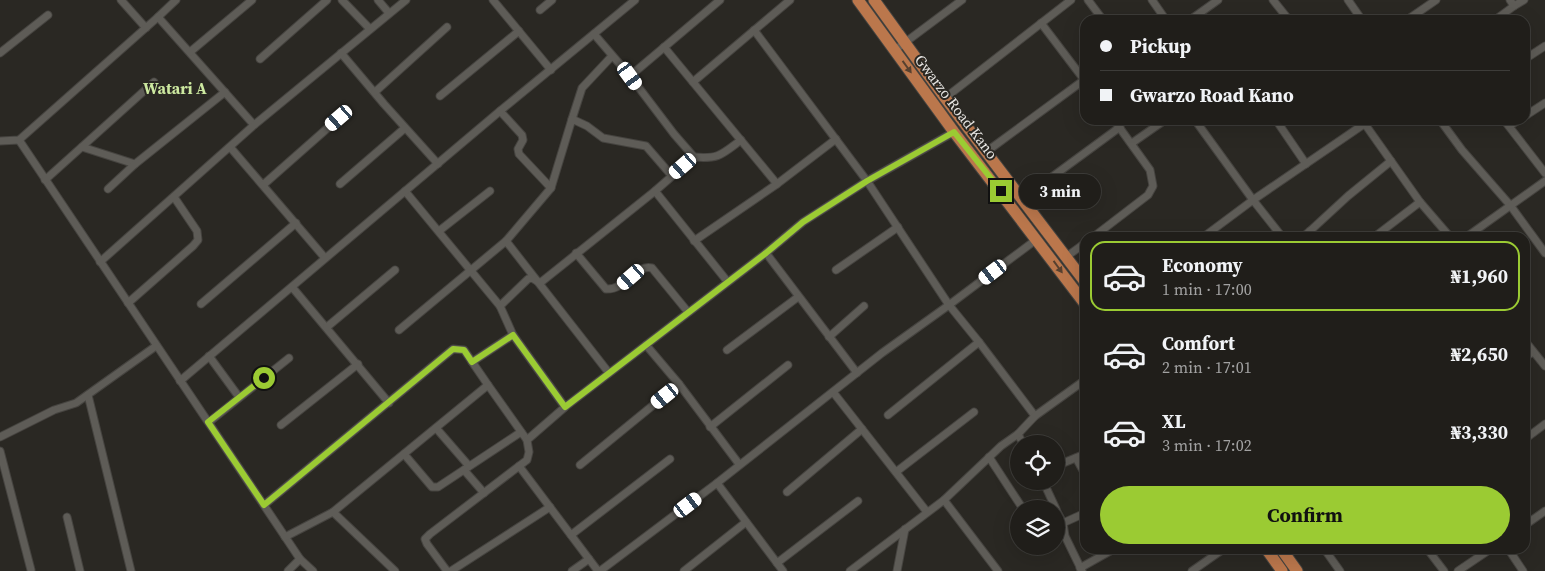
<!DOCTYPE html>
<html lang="en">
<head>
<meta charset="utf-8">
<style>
  :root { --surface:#201e1a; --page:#2d2b27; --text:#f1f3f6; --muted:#a2a2a2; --line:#3d3c39; --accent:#9bcb33 }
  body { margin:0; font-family:"Source Serif 4",serif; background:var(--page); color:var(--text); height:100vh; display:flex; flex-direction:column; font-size:19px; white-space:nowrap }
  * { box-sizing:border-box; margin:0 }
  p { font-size:16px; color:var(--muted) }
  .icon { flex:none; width:28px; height:28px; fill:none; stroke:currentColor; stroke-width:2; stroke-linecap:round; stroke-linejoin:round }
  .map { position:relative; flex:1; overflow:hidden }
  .drawer { position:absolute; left:1080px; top:232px; width:450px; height:322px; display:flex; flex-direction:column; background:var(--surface); border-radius:15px; box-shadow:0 5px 20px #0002,0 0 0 1px var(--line) }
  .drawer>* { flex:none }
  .hud { position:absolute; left:1080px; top:15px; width:450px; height:110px; border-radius:15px; box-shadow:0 5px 20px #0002,0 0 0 1px var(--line); display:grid; align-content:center; height:110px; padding:0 20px; background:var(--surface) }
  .fabs { position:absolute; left:1010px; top:435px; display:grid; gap:10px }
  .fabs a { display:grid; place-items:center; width:55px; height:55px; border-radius:50%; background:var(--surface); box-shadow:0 5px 20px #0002,0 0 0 1px var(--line); font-size:25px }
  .end { position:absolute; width:22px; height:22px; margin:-11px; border:6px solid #9bcb33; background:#111; box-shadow:0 0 0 2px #111 }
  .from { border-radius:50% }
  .bubble { position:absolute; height:35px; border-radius:18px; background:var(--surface); box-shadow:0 5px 20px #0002,0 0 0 1px var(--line); font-size:16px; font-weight:700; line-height:35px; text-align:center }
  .car { position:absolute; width:15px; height:30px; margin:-15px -8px; border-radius:6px; box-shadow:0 0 4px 1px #0007; background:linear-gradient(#fff 24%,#345 0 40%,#fff 0 76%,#345 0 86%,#fff 0) }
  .hud b { display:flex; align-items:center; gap:18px; height:48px; font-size:19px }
  .hud b+b { border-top:1px solid var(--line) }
  .hud i { width:12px; height:12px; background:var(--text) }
  ul { padding:9px 0 0; list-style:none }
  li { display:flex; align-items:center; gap:15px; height:70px; margin:0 10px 8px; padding:0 10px; border:2px solid transparent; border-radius:15px }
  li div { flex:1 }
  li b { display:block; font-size:19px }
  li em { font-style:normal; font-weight:700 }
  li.active { border-color:var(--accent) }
  li>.icon { width:45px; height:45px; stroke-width:1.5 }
  .action { display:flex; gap:10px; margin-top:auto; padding:10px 20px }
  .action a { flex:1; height:58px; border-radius:30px; background:var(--accent); color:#111; font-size:20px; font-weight:700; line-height:58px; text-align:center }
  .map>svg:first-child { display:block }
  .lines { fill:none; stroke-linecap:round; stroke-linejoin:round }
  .street-casing { stroke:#464440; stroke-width:9 }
  .primary-casing { stroke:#464440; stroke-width:13 }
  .street { stroke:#5e5c57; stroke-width:7 }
  .primary { stroke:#bb774c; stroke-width:11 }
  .oneway { fill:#56402f }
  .route { stroke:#9bcb33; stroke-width:6 }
  .labels { text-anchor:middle; stroke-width:4; stroke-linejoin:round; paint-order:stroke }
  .street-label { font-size:15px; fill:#e7e5e2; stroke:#2a2823 }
  .neighbourhood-label { font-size:16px; font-weight:bold; fill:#cde9a0; stroke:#2a2823 }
</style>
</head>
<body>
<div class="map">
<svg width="1545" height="571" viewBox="0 0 1545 571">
  <rect width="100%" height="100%" fill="#2a2823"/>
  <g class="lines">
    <defs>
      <g id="street">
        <polyline points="121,0 146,28"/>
        <polyline points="176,0 158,17 254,125"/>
        <polyline points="342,0 370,29"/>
        <polyline points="378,0 389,13"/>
        <polyline points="493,0 551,70"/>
        <polyline points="1088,0 1103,20"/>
        <polyline points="1152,0 1166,20"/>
        <polyline points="1273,0 1289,20"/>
        <polyline points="1348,0 1362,20"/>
        <polyline points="1514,6 1524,0"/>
        <polyline points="540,10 552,0"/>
        <polyline points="1190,20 1218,0"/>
        <polyline points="1407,20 1436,0"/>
        <polyline points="1495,20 1514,6 1510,0"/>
        <polyline points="1041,23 1085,81"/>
        <polyline points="754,30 867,181 949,305 979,342 1035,416"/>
        <polyline points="664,47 777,184"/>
        <polyline points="895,50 962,0"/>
        <polyline points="190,52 252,0"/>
        <polyline points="0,53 48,15"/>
        <polyline points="341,53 384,104 438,164"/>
        <polyline points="260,59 327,0"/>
        <polyline points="1525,59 1545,46"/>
        <polyline points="630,76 720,0"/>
        <polyline points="693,82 790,0"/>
        <polyline points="375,92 447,27"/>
        <polyline points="440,96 519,31"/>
        <polyline points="945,98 1071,0"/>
        <polyline points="500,111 522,135 523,140 518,149 519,154 551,188"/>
        <polyline points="1525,116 1545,103"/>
        <polyline points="572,119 582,88 612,56"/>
        <polyline points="1195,120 1253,200 1283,238"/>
        <polyline points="1276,120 1306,164"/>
        <polyline points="1362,120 1420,202 1451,238"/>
        <polyline points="1440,120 1462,150 1510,205 1545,253"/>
        <polyline points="1504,120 1545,173"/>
        <polyline points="1509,126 1519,120"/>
        <polyline points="19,140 300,559 313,571"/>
        <polyline points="0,141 19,140 158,17"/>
        <polyline points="1132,143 1165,120"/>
        <polyline points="82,147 135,164"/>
        <polyline points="230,147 325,258"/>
        <polyline points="986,152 1084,80"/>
        <path d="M694 157C719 159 721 155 741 140"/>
        <polyline points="45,180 154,82"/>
        <polyline points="340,184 405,128"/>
        <polyline points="263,185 339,118"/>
        <polyline points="108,189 135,164 225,92"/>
        <polyline points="405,191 500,306"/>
        <polyline points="655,191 727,281"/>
        <polyline points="1022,199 1120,127"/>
        <polyline points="439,231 490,191"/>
        <polyline points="1092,238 1148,195 1153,186 1150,170 1114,120"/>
        <polyline points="1202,238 1253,200 1370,120"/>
        <polyline points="1302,238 1310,231"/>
        <polyline points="1315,238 1310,231 1348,196 1391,161"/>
        <polyline points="1373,238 1420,202"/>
        <polyline points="1465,238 1545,181"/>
        <polyline points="506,241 551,188 572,119 587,126 603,138 646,146 672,176"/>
        <polyline points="694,241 777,184 836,139"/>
        <path d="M576 253 606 289C627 290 634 264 652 268L688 312"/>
        <polyline points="766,253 857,373"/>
        <polyline points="1066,257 1085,243"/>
        <polyline points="100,262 254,125 406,0"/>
        <polyline points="836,270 898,227"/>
        <polyline points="292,287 389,403"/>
        <polyline points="128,303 193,246 198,240 197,231 174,197"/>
        <polyline points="201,304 296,223"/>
        <polyline points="327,327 395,270"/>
        <polyline points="399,330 506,241 609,373"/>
        <polyline points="829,337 864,306"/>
        <polyline points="1525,341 1545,366"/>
        <polyline points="646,345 679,384 739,464"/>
        <polyline points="727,350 798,297"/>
        <polyline points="209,356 239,397"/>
        <polyline points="1525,357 1533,352"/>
        <polyline points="472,362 513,335"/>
        <polyline points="180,381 500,111 635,0"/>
        <polyline points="833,392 927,512"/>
        <polyline points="88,395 131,571"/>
        <polyline points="565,407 513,335 500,306 528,279 532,278 540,283 655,191 694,157 674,134 630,76 594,34"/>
        <polyline points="888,415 979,342"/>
        <polyline points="209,422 289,358"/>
        <polyline points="281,425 358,364"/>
        <polyline points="710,427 788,365"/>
        <polyline points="436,428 469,466"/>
        <polyline points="1018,434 1023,444"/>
        <polyline points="0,437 54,410 76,403 156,346"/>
        <polyline points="1525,439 1545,424"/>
        <polyline points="0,451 31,570"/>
        <polyline points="404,454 432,487 438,487 521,432"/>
        <polyline points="989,457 1023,509"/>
        <polyline points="1076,458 1085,474"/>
        <polyline points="580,465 679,384"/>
        <polyline points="519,466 598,571"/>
        <polyline points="1056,466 1085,454"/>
        <polyline points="464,470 484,493"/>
        <polyline points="896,472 974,412"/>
        <polyline points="1043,481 1056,509"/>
        <polyline points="717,483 783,571"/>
        <polyline points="787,492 862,429"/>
        <polyline points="944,500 998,571"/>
        <polyline points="264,505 453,349 464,350 488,385"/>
        <polyline points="1056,510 1063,523 1065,536 1082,571"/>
        <polyline points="333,512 488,385 527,440"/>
        <polyline points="67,517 80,571"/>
        <polyline points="1063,523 1085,513"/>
        <polyline points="1525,525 1545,511"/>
        <polyline points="571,535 670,459"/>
        <polyline points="285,537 333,512 395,571"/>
        <polyline points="1325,550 1340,571"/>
        <polyline points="1428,550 1444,571"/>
        <polyline points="1509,550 1523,571"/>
        <polyline points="777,563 858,501"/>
        <polyline points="1080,568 1112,550"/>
        <polyline points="288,571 300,559"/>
        <polyline points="447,571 427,544 425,539 430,534 527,460 529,452 527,440 565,407 766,253 803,222 867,181 954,132"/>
        <polyline points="451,571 550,507"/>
        <polyline points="572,571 589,559"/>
        <polyline points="600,571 717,483 882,353 949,305 1037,239"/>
        <polyline points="684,571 746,522"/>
        <polyline points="850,571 944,500 1001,446 1018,434 1035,416 1085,380"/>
        <polyline points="897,571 905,529"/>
        <polyline points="1192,571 1222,550"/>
        <polyline points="1458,571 1489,550"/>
      </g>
      <g id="primary">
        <polyline points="858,0 954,132 1085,304"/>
        <polyline points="874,0 945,98 1085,282"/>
        <polyline points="1267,550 1282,571"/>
        <polyline points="1282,550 1297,571"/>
      </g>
    </defs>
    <!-- street casing -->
    <use href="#street" class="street-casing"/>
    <!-- primary casing -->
    <use href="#primary" class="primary-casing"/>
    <!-- street -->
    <use href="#street" class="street"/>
    <!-- primary -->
    <use href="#primary" class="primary"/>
  </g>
  <!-- one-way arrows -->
  <defs><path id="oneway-solid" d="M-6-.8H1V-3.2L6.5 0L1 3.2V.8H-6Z" transform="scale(1.25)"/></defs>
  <g class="oneway">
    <use href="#oneway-solid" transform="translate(907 67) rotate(54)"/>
    <use href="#oneway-solid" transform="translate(1058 267) rotate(54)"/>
  </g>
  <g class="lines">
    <!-- route -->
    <polyline class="route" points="264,378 208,422 264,505 453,349 464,350 472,362 513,335 565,407 766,253 803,222 867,181 954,132 1001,191"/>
  </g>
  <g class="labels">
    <!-- street labels -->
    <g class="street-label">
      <text transform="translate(956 107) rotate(53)" y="5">Gwarzo Road Kano</text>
    </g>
    <!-- neighbourhood labels -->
    <g class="neighbourhood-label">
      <text x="175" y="94">Watari A</text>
    </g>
  </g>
</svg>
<div class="fabs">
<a><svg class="icon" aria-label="locate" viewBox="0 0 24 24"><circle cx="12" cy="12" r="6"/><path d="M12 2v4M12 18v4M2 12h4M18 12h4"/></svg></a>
<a><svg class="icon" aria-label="layers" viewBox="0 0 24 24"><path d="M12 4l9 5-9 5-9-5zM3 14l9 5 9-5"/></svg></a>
</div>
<i class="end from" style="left:264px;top:378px"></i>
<i class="end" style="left:1001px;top:191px"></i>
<div class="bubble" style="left:1019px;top:174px;width:82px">3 min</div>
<i class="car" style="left:630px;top:76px;rotate:144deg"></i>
<i class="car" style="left:339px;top:118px;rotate:229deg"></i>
<i class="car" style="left:683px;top:166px;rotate:229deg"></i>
<i class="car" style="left:993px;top:272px;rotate:233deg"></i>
<i class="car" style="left:631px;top:277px;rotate:229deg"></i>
<i class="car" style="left:665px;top:396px;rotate:231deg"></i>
<i class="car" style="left:688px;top:505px;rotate:53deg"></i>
<div class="hud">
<b><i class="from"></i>Pickup</b>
<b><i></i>Gwarzo Road Kano</b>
</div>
<section class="drawer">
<ul>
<li class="active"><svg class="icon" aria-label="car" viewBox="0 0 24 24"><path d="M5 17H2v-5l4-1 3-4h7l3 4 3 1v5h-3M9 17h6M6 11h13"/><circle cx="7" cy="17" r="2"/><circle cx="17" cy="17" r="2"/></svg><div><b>Economy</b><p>1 min · 17:00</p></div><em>₦1,960</em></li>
<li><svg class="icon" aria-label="car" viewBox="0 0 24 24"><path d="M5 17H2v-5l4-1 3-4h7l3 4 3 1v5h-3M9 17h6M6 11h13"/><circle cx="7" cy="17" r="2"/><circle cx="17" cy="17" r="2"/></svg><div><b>Comfort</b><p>2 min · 17:01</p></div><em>₦2,650</em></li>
<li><svg class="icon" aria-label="car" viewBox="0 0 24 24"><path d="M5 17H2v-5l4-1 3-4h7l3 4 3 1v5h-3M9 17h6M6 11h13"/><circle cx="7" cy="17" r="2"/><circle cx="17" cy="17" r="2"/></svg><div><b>XL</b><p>3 min · 17:02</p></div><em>₦3,330</em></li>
</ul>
<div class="action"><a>Confirm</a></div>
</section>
</div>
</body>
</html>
